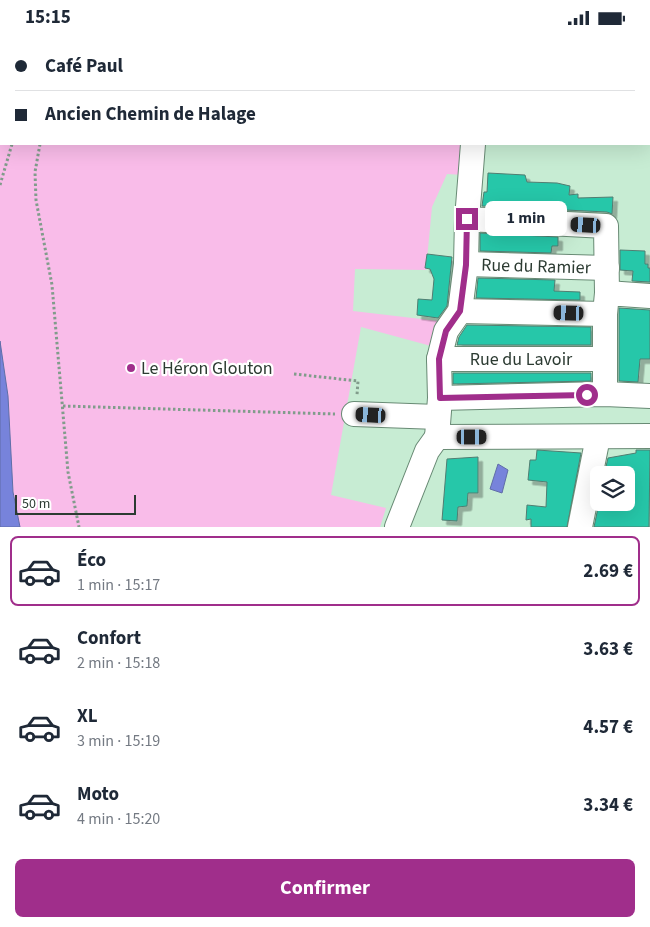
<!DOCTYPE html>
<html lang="fr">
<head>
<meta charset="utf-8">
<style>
  :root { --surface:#fff; --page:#f2f2f3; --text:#1f2937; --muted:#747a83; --line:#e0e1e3; --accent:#a02e8b }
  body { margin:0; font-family:"Source Sans 3",sans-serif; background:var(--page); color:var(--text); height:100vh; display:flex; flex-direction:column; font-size:19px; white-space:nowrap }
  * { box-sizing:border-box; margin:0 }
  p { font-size:16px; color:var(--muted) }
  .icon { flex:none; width:28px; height:28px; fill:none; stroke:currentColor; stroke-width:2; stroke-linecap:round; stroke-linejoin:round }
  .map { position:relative; height:492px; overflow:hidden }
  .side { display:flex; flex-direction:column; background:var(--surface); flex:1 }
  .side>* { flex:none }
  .banner { position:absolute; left:0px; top:0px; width:650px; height:110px; box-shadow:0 5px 20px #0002; display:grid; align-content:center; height:110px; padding:0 15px; background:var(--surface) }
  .controls { position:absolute; left:590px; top:431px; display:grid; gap:10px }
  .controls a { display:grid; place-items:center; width:45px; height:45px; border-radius:8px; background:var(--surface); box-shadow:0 5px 20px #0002; font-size:25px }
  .scale { position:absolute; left:15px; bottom:12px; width:121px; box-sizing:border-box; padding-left:5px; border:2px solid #2c3b32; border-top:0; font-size:14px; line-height:18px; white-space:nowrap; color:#2c3b32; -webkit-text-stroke:4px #fff; paint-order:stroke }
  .end { position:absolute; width:22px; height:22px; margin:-11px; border:6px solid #a02e8b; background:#fff; box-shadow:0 0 0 2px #fff }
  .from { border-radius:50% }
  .bubble { position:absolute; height:35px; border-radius:8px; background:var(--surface); box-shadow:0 5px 20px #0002; font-size:16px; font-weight:700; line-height:35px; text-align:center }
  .car { position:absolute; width:15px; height:30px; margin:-15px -8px; border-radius:6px; box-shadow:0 0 4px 1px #0007; background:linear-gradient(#222 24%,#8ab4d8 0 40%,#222 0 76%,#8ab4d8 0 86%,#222 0) }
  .banner b { display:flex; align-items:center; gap:18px; height:48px; font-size:19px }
  .banner b+b { border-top:1px solid var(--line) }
  .banner i { width:12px; height:12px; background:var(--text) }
  ul { padding:9px 0 0; list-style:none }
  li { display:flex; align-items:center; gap:15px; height:70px; margin:0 10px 8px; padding:0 5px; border:2px solid transparent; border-radius:8px }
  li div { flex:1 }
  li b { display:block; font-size:19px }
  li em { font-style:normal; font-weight:700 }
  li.on { border-color:var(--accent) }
  li>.icon { width:45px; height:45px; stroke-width:1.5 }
  .button { display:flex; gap:10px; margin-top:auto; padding:10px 15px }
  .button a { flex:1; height:58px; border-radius:8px; background:var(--accent); color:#fff; font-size:20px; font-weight:700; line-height:58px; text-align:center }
  .status { display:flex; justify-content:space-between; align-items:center; height:35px; padding:0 25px; background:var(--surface); direction:ltr }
  .status svg { height:14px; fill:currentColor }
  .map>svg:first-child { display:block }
  .green { fill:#f9bce9 }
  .water { fill:#7783db; stroke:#606da8 }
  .building { fill:#25c7a9; stroke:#517d71; filter:url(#shadow) }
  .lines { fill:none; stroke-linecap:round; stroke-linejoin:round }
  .minor-casing { stroke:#688a74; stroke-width:26 }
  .path { stroke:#819c8b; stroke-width:3; stroke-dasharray:2.5 2.5; stroke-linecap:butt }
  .minor { stroke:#fff; stroke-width:24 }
  .route { stroke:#a02e8b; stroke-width:6 }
  .poi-dot { fill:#a02e8b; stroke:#fff; stroke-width:2 }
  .labels { text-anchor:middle; stroke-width:4.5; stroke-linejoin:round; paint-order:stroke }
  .street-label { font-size:18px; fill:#2c3b32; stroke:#fff }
  .poi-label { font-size:18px; fill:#2c3b32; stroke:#fff; text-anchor:start }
</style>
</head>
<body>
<div class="status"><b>15:15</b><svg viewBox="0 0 49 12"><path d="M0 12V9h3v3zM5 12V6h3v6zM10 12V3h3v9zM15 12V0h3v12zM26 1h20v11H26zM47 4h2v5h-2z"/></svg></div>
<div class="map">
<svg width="650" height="492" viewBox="0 0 650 492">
  <defs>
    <filter id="shadow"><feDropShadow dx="4.5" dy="4.5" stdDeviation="0" flood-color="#0004"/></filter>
  </defs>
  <rect width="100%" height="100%" fill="#c7ecd3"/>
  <!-- green -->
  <polygon class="green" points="0,0 393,0 1,1 1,109 468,109 463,140 447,139 432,172 426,235 355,234 353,276 438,286 431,311 361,292 331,460 386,473 380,492 20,492 13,457 8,361 0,306"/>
  <!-- water -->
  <g class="water">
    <polygon points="0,306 8,361 13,457 20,492 0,492"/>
    <polygon points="498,429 508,435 502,458 490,454"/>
  </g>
  <!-- building -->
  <g class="building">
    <polygon points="488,138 525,140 527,147 557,148 570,151 569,160 578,159 578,163 613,162 612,179 607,177 482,171 484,157 487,157"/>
    <polygon points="480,198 558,202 558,211 552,211 551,218 480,216"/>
    <polygon points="620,215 645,216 645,229 648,229 648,233 650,233 650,247 632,246 633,236 620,235"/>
    <polygon points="427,219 452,222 447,271 438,283 417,280 418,264 432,265 434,244 430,234 425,233"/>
    <polygon points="478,243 555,245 554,256 580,257 580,265 476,263"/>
    <polygon points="619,273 650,275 650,324 640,324 638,347 619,346"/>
    <polygon points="467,290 591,292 591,310 457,310 459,302"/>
    <polygon points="453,338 591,338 591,346 453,349"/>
    <polygon points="537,415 581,418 567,492 531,492 531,484 526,485 527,470 546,472 547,447 528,445 530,425 536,425"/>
    <polygon points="636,415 650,415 649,492 594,492 599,468 626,468 626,440 604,440 608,423 636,418"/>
    <polygon points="478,422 478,458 468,458 467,471 458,472 457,486 442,485 447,424"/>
  </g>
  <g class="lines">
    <defs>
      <g id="minor">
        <polyline points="65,0 65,1"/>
        <polyline points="649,86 650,85"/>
        <polyline points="467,184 606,191 607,258"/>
        <path id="s1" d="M466 229 607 233"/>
        <polyline points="460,276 605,279"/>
        <path id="s2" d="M439 324H604"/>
        <polyline points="605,359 605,279 607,258 650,261"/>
        <polyline points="650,361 605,359 440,363 437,402 650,401"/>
        <polyline points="440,363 439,324 446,296 460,276 466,229 467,184 473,109"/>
        <polyline points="354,379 438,382"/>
        <polyline points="397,492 427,416 437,402"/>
        <polyline points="580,492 598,402"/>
      </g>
    </defs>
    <!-- minor casing -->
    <use href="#minor" class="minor-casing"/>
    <!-- path -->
    <g class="path">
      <polyline points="477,0 477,1"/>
      <polyline points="40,109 35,137 36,165 52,250 68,437 79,492"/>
      <polyline points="0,150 12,109"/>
      <polyline points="294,339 358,346 357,360"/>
      <polyline points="63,371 335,379"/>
    </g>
    <!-- minor -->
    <use href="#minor" class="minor"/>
  </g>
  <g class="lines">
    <!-- route -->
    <polyline class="route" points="467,184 466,230 460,276 446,296 439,324 440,363 587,360"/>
  </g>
  <!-- markers -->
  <circle class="poi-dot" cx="131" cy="333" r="5"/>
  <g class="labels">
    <!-- street labels -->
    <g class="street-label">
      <text dy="6" stroke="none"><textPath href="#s1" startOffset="70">Rue du Ramier</textPath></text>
      <text dy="6" stroke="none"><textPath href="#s2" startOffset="82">Rue du Lavoir</textPath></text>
    </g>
    <!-- poi labels -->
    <g class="poi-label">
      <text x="141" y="339">Le Héron Glouton</text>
    </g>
  </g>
</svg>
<div class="controls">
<a><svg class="icon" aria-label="layers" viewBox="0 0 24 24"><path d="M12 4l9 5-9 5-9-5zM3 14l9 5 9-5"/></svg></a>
</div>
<div class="scale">50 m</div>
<i class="end from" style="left:587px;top:360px"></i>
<i class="end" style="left:467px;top:184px"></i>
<div class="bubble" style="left:485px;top:166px;width:82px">1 min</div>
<i class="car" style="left:586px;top:190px;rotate:273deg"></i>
<i class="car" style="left:569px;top:278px;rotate:272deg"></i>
<i class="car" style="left:371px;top:380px;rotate:273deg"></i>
<i class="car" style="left:472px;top:402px;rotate:90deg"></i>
<div class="banner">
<b><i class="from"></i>Café Paul</b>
<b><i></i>Ancien Chemin de Halage</b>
</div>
</div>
<section class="side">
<ul>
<li class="on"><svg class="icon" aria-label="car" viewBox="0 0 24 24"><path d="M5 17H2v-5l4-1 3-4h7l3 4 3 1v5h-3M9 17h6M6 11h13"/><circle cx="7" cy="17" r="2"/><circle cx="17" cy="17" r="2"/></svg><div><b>Éco</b><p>1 min · 15:17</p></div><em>2.69 €</em></li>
<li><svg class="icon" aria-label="car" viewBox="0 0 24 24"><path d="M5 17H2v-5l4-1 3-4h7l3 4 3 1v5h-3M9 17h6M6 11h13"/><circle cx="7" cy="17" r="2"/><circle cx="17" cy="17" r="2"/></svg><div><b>Confort</b><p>2 min · 15:18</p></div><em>3.63 €</em></li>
<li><svg class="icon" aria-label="car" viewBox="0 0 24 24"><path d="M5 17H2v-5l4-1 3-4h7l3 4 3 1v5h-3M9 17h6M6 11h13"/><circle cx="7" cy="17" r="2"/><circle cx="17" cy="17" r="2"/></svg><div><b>XL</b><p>3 min · 15:19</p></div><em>4.57 €</em></li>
<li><svg class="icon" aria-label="car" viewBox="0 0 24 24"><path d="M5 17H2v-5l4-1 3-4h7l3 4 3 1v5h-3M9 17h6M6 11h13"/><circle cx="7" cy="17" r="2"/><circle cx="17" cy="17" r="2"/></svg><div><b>Moto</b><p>4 min · 15:20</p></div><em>3.34 €</em></li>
</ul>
<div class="button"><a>Confirmer</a></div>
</section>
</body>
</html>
